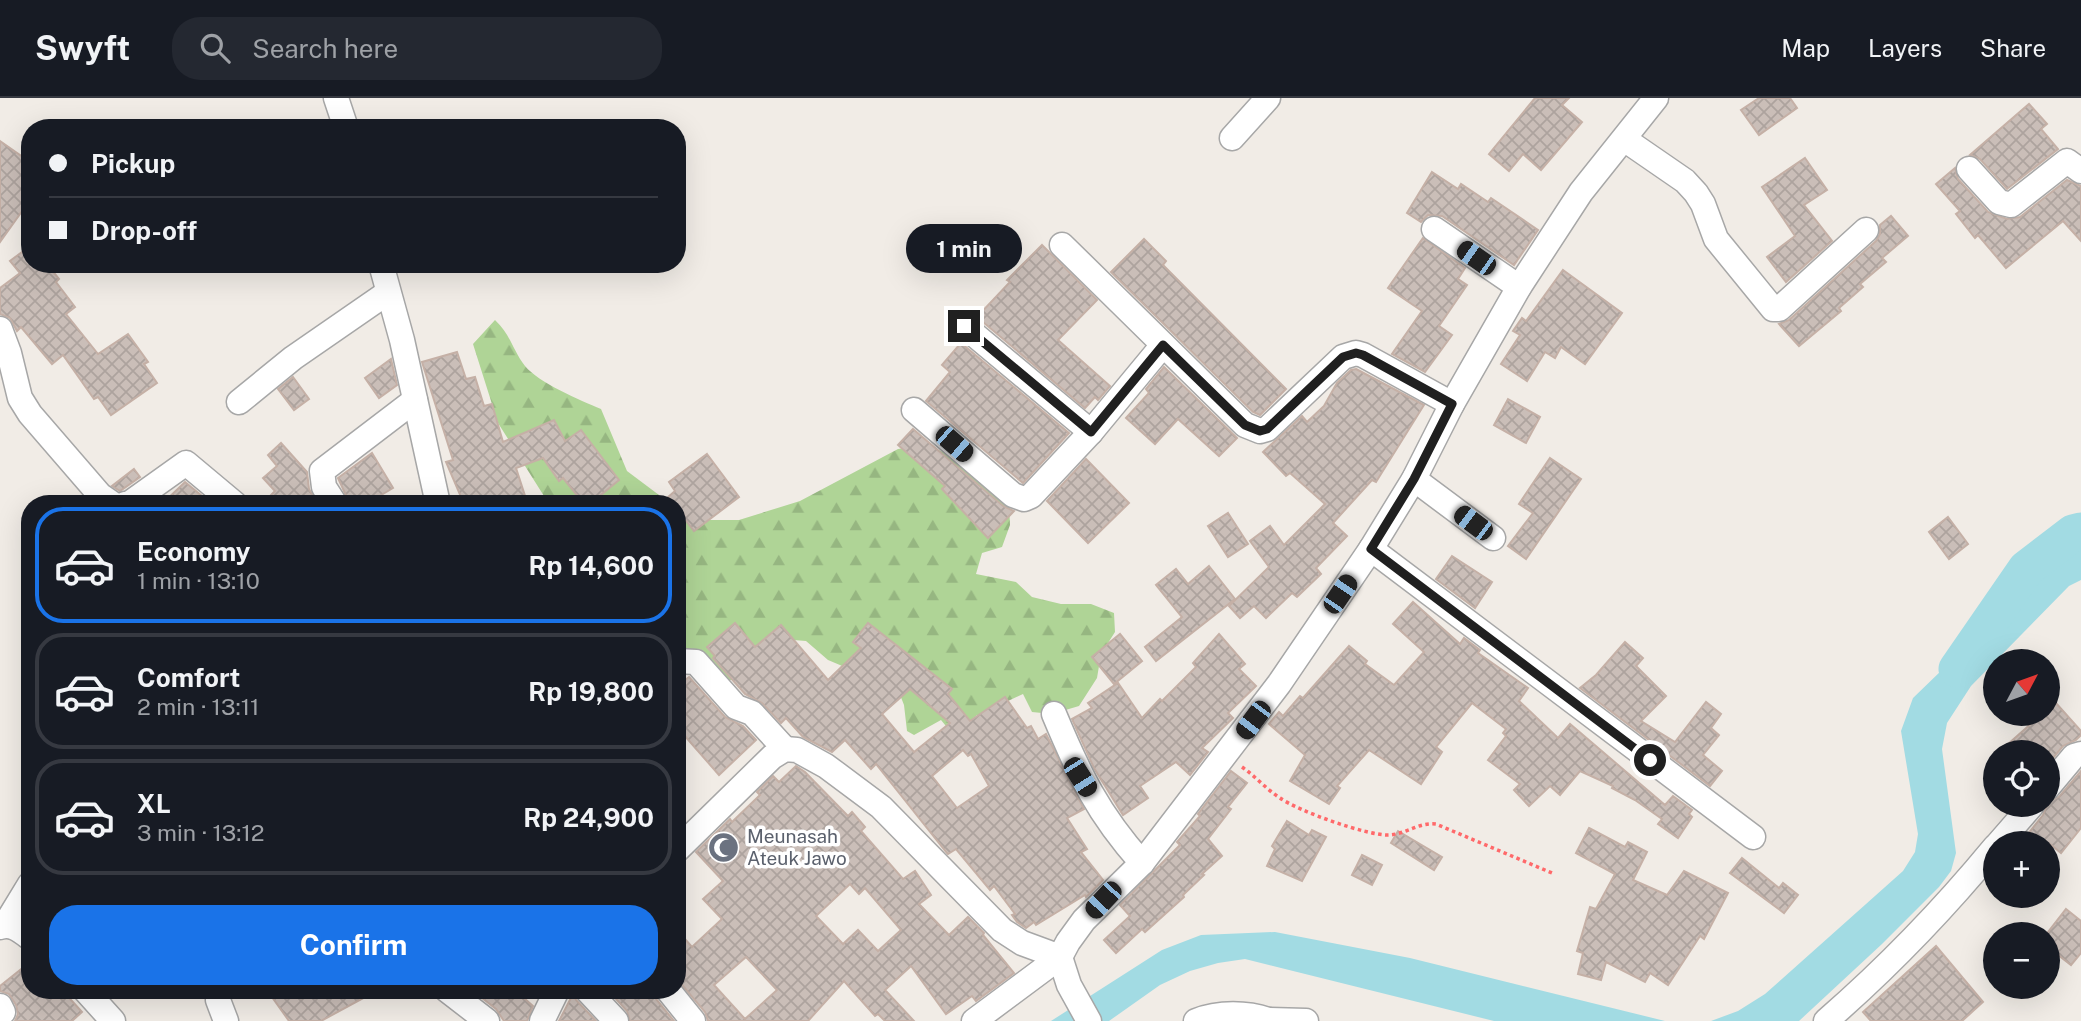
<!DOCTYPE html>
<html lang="en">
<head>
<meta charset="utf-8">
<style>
  :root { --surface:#171b24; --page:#242831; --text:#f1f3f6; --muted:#9ea1a6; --line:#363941; --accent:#1a73e8 }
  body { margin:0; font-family:"Public Sans",sans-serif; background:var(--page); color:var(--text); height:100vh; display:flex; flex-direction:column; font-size:26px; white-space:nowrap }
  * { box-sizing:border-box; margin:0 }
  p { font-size:23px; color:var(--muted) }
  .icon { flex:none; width:38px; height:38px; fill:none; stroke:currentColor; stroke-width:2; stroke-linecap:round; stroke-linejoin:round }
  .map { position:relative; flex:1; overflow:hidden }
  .drawer { position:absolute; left:21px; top:397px; width:665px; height:504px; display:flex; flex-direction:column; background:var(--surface); border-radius:28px; box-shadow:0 7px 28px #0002 }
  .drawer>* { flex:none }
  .top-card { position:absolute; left:21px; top:21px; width:665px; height:154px; border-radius:28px; box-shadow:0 7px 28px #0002; display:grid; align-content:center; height:154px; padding:0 28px; background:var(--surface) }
  .needle { width:46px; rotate:49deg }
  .tools { position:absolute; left:1983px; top:551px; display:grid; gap:14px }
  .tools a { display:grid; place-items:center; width:77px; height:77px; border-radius:50%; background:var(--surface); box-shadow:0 7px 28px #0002; font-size:35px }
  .end { position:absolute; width:32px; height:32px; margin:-16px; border:9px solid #202020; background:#fff; box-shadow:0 0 0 4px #fff }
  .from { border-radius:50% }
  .bubble { position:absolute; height:49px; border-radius:24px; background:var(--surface); box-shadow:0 7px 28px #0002; font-size:23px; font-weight:700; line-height:49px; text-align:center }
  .car { position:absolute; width:21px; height:42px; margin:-21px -10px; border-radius:9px; box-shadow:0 0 5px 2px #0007; background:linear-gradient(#222 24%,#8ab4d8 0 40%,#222 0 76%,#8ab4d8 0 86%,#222 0) }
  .top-card b { display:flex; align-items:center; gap:24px; height:66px; font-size:26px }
  .top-card b+b { border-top:2px solid var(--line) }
  .top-card i { width:18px; height:18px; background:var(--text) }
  ul { padding:12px 0 0; list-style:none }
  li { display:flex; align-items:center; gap:21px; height:116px; margin:0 14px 10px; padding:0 14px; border:4px solid var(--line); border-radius:28px }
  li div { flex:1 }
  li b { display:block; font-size:26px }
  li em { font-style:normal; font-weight:700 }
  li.selected { border-color:var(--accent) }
  li>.icon { width:63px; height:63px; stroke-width:1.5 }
  .action { display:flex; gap:14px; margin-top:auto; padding:14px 28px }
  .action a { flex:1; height:80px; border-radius:28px; background:var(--accent); color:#fff; font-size:28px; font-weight:700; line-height:80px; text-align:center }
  header { display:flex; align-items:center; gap:42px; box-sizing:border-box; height:98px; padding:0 35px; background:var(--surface); border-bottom:2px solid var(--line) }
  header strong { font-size:33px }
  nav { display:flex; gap:38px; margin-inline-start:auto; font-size:24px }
  .search { width:490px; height:63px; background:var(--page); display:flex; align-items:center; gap:18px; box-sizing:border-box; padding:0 24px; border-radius:28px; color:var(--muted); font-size:26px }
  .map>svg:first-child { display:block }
  .forest { fill:url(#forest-firs) }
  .water { fill:#a2dbe3 }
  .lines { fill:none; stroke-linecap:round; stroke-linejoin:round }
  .river { stroke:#a2dbe3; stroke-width:37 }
  .building { fill:url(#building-cross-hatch); stroke:#c5b0a6; stroke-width:2; fill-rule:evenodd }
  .minor-casing { stroke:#a7a7a7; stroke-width:27 }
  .path { stroke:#ff696a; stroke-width:3.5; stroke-dasharray:3.5 3.5; stroke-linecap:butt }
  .minor { stroke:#fff; stroke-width:24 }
  .route { stroke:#202020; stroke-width:9 }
  .labels { text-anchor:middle; stroke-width:7; stroke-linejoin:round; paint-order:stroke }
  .worship-label { font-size:19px; fill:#5b616d; stroke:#fff; text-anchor:start }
</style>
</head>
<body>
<header>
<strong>Swyft</strong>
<div class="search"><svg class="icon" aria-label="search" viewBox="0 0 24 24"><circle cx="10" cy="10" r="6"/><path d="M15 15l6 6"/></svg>Search here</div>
<nav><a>Map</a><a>Layers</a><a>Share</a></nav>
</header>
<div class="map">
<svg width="2081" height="923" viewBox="0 0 2081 923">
  <defs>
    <pattern id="forest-firs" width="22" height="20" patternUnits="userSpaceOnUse" patternTransform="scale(1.75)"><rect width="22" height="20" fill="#afd496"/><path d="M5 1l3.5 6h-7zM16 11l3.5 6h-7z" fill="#96b681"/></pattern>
    <pattern id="building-cross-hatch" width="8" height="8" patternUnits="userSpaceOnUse" patternTransform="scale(1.75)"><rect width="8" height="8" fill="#cabeb8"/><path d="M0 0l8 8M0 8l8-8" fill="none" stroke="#ada39e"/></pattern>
  </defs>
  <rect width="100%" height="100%" fill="#f1ece6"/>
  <!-- forest -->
  <g class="forest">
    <path d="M495 222C511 237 513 253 525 268 539 285 580 302 601 311L627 373 671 406H549L498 325 473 246Z"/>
    <polygon points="924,347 963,361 1009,406 1010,427 1002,449 982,455 976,476 1016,484 1032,499 1061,506 1091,506 1114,515 1115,534 1101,556 1097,580 1079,608 1052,616 1032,614 1023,596 1008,603 994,623 977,617 958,633 950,633 941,622 914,637 907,633 904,607 895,584 847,570 828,562 806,543 781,541 737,582 716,582 677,560 677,410 693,422 739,422 800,403 898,351"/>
  </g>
  <!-- water -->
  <g class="water">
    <polygon points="2081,445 2081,482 2069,488 1971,588 1947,625 1942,651 1956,755 1951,773 1939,789 1882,846 1799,923 1711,923 1738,913 1765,896 1903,773 1915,754 1918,736 1901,633 1913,600 2069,449"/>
    <polygon points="1275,834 1410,860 1665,923 1494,923 1245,861 1218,865 1190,873 1160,887 1109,923 1051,923 1162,852 1201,837"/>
  </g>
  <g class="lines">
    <!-- river -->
    <polyline class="river" points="1957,571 2026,471 2073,435 2081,433"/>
  </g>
  <!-- building -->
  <g class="building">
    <polygon points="1535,0 1569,0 1562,7 1582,24 1541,72 1523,56 1509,73 1489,56"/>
    <polygon points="1759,0 1790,0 1797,10 1759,37 1741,12"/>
    <polygon points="2029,6 2047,26 2041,31 2058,51 2007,91 1980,61 1970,57"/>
    <polygon points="0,43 30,64 30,102 0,144"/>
    <polygon points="1805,60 1827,92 1804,107 1832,143 1786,184 1767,159 1795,138 1762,89"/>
    <polygon points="1955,70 1958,81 1988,114 2007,121 2020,119 2067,82 2081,88 2081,143 2063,123 2006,170 1978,137 1975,140 1956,116 1960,113 1936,86"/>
    <polygon points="1432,74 1458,91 1461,86 1488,104 1491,100 1538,132 1514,167 1442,118 1428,117 1421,124 1407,115"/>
    <polygon points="1891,118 1908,138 1882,160 1886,164 1860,186 1863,189 1839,210 1841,213 1799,248 1779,226 1789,222 1876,143 1880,136 1880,127"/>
    <polygon points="1423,140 1465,170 1458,181 1467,187 1439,228 1452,237 1425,274 1392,256 1422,213 1388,190"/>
    <polygon points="1144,141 1166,163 1163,167 1286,291 1260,317 1253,314 1111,174"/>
    <polygon points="1042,147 1097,202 1058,242 1110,288 1098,302 1095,299 1085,310 977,219 1010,184 1007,182"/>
    <polygon points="30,148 30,166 47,166 59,181 56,184 75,209 66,216 98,256 128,236 148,264 144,266 157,285 111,317 98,299 94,301 63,257 52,266 21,229 17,233 10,220 0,216 0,190 20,175 10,163"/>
    <polygon points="1563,172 1622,215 1585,266 1561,249 1555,260 1545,254 1527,283 1501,266 1520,237 1513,233 1522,220 1526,223"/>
    <polygon points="961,245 1069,335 1023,385 926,303 950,274 942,267"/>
    <polygon points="457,254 466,281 475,279 484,308 492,306 503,344 554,322 565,343 581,332 619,382 590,406 584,406 563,380 559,383 543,360 516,370 526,401 512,406 464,406 446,364 453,362 422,264"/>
    <polygon points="391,261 397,287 379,300 365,280"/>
    <polygon points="1164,269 1237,340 1219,358 1178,321 1155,346 1126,320 1149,295 1146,291"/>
    <polygon points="1356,271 1424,307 1376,384 1372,382 1333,425 1347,438 1316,470 1321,476 1297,499 1292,495 1266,520 1254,508 1240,520 1229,508 1269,469 1250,443 1270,428 1284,447 1325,406 1290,375 1286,378 1263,354 1302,318 1307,324 1324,308 1337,285 1351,272"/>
    <polygon points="293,279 309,301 294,312 278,291"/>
    <polygon points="1508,301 1540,319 1526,345 1494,327"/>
    <polygon points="913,331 1003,408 1014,413 988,440 942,391 945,388 898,347"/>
    <polygon points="281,345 307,374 309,391 317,406 279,406 271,397 275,393 263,380 277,368 268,357"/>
    <polygon points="372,355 393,390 366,406 350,406 338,380"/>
    <polygon points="707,356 739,399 694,433 677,411 677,406 674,406 668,399 675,393 669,384"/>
    <polygon points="1550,360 1581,381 1526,461 1508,448 1533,415 1519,406"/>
    <polygon points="1086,361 1129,405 1088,445 1047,403"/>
    <polygon points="134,371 140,379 120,393 112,388"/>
    <polygon points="185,384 208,403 211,406 162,406"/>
    <polygon points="1228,415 1248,446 1228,459 1208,428"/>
    <polygon points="1948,419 1968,446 1949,461 1929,434"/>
    <polygon points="1452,458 1492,484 1475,510 1436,481"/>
    <polygon points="1209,468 1235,501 1156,563 1145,549 1182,519 1156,487 1176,471 1188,486"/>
    <polygon points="1413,504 1460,546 1464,540 1480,552 1478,555 1528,590 1519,603 1558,640 1570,626 1665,707 1673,698 1692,712 1689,716 1692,719 1678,740 1658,726 1662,721 1635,702 1612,690 1613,688 1580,673 1560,697 1550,688 1529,708 1514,692 1520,686 1488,662 1506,638 1503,635 1506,631 1472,605 1436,649 1442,654 1421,686 1369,652 1337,688 1340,690 1329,706 1290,683 1305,657 1269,626 1279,614 1283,618 1300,598 1303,600 1349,548 1367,563 1365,566 1394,587 1424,554 1393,526"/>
    <path d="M735 525 755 549 781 527 828 582 861 550 853 544 868 525 952 591 948 596 970 623 1005 599 1027 630 1031 628 1038 641 1046 636 1084 711 1067 720 1087 751 1081 754 1103 782 1086 799 1085 797 1036 827 1034 824 1026 830 1017 824 1012 817 1015 816 994 788 990 792 956 751 948 756 947 755 876 666 871 671 845 642 832 654 803 639 786 620 781 625 762 605 745 596 713 560 715 558 707 549ZM910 591 950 625 914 654 882 616ZM963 652 968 658 971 656 989 688 957 710 932 678Z"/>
    <polygon points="1120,536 1142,563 1114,586 1092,559"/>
    <polygon points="1219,536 1245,566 1239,571 1256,588 1228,615 1233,620 1202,650 1208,654 1190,677 1176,664 1140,688 1148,700 1123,717 1094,670 1072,621 1092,610 1088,605 1118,585 1142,620 1160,601 1162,603 1196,569 1193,565"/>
    <polygon points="1625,544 1643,560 1636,568 1666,598 1641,623 1675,644 1706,604 1721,616 1711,630 1719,637 1703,657 1722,673 1710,688 1580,590 1596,577"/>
    <polygon points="689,579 725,619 743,628 756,642 719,677 677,629 677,588"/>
    <polygon points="2055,604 2081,633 2081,637 2076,642 2063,648 2048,666 2048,654 1999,654 2042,616 2048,616 2048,611"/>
    <path d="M796 668 805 674 848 718 852 714 865 729 861 733 903 781 915 773 931 797 919 806 949 837 968 819 984 835 983 837 1014 875 976 903 972 898 946 916 911 868 885 892 914 923H885L878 916 875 918 844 883 808 923H708L705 914 677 881V832L692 849 722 821 703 801 723 783 696 754 730 721 732 724 760 697 757 694 773 678 779 684ZM850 786 859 796 865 790 901 832 878 853 858 832 843 846 816 818ZM746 859 777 892 745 921 714 887Z"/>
    <polygon points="1231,673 1247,685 1228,709 1231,711 1208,741 1222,758 1202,776 1204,777 1183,797 1184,799 1145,834 1142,831 1116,855 1104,842 1130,818 1120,807 1180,747 1177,744 1200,718 1198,716"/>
    <polygon points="2081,673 2081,730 2061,755 2050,746 2020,746 2043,717 2048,703 2059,699"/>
    <polygon points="1287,723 1309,737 1312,732 1326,739 1302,783 1267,768 1275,751 1272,748"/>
    <polygon points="1589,730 1625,749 1628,744 1647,754 1633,782 1667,797 1684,773 1728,795 1704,841 1700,838 1668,887 1650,875 1645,884 1606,864 1601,882 1578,876 1583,855 1577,853 1590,809 1596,811 1615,776 1576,755"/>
    <polygon points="1398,733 1442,759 1434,772 1391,745"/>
    <polygon points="1362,757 1382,767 1372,787 1352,777"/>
    <polygon points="1742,760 1779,790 1783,785 1798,797 1784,815 1730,775"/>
    <polygon points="2066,811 2081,823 2081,855 2071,867 2048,849 2048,834"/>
    <polygon points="1936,848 1983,904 1962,923 1871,923 1863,914"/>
    <polygon points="30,864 30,892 62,892 82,914 72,923 15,923 18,916 16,907 9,896 0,893 0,888"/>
    <polygon points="267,892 378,892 321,923 289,923"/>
    <polygon points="472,892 515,892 533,908 527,923 504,923 496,911"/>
    <polygon points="608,892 653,892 656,901 674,923 630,923 627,913"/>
    <polygon points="573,896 576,902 596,923 559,923"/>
  </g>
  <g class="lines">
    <defs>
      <g id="minor">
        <polyline points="336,0 346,30"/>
        <polyline points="1232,40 1268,0"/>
        <polyline points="1624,41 1685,83 1696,95 1703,106 1716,141 1773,211 1779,211 1866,132"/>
        <polyline points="1969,71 1999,104 2011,107 2067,63 2081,73"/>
        <polyline points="1434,131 1519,189"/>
        <polyline points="1062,147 1245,327 1260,333 1267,331 1343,259 1356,255 1363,257 1452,306"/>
        <polyline points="381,166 402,242 438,406"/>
        <polyline points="964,228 1091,334"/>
        <polyline points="0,231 9,255 20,300 30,316 100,397 113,406"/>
        <polyline points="239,304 293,260 387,195"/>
        <polyline points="914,312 1013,397 1024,401 1031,398 1091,334 1163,247"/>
        <polyline points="1414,381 1493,440"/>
        <polyline points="125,406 130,405 186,365 235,406"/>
        <polyline points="335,406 324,389 322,373 415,302"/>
        <polyline points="1371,451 1753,739"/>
        <polyline points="677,563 696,564 736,609 752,615 785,651"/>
        <path d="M1054 616C1079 676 1098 716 1142 765"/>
        <polyline points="2048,689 2074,658 2081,656"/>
        <polyline points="1998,746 2032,707"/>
        <polyline points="677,752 772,659 785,651 797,652 826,668 881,709 1002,832 1022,845 1060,859"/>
        <polyline points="5,827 30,786"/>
        <path d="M0 829C12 825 21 833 30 840"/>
        <polyline points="1060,859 1069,887 1089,923"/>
        <polyline points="85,892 113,923"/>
        <polyline points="447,892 487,923"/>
        <polyline points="587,892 616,923"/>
        <polyline points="668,892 693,923"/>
        <polyline points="218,902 226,923"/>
        <polyline points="0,908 3,914"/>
        <polyline points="1270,922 1306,923"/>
        <polyline points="542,923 557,892"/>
        <polyline points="974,923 1060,859 1068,844 1084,822 1142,765 1279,586 1371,451 1414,381 1452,306 1519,189 1581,94 1656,0"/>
        <path d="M1196 923C1218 914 1248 914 1271 923"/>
        <path d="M1826 923C1887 870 1943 812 1995 749"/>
      </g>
    </defs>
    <!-- minor casing -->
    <use href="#minor" class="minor-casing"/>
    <!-- path -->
    <path class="path" d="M1242 669C1255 678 1266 691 1280 700 1298 713 1368 738 1389 737 1406 736 1419 724 1436 726L1552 775"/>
    <!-- minor -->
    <use href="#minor" class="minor"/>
  </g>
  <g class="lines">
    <!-- route -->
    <polyline class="route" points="964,228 1091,334 1163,247 1245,327 1260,333 1267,331 1343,259 1356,255 1363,257 1452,306 1414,381 1371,451 1650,662"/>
  </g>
  <!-- icons -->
  <defs>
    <symbol id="mosque-disc" viewBox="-11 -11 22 22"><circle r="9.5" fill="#6b7280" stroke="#fff"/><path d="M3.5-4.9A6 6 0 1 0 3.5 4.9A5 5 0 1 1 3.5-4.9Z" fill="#fff"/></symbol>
  </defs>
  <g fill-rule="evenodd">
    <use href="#mosque-disc" x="706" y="732" width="35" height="35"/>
  </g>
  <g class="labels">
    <!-- worship labels -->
    <g class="worship-label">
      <text x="747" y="745">Meunasah<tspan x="747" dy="22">Ateuk Jawo</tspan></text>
    </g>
  </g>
</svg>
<div class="tools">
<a><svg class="needle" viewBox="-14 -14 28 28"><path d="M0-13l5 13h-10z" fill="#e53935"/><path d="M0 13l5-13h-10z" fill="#9ea1a6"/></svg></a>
<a><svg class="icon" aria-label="locate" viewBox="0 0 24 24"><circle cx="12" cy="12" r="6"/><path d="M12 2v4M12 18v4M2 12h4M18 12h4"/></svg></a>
<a>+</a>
<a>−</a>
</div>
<i class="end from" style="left:1650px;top:662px"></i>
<i class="end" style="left:964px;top:228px"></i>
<div class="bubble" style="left:906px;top:126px;width:116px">1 min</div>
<i class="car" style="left:1476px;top:160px;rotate:305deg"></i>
<i class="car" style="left:954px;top:346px;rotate:131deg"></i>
<i class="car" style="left:1473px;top:425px;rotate:307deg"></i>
<i class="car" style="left:1340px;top:496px;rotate:34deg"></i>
<i class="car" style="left:1253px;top:622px;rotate:217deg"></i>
<i class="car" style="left:1080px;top:679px;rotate:148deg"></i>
<i class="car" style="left:1103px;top:802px;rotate:223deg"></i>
<div class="top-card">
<b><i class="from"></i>Pickup</b>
<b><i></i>Drop-off</b>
</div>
<section class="drawer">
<ul>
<li class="selected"><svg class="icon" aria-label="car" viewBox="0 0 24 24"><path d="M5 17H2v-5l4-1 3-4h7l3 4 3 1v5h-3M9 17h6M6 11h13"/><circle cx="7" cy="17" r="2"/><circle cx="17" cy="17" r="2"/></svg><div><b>Economy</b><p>1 min · 13:10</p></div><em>Rp 14,600</em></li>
<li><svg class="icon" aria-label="car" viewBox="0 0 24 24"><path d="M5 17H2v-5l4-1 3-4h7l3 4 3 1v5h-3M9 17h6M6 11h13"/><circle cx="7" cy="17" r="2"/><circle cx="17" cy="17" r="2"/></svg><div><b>Comfort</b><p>2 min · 13:11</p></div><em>Rp 19,800</em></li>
<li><svg class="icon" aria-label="car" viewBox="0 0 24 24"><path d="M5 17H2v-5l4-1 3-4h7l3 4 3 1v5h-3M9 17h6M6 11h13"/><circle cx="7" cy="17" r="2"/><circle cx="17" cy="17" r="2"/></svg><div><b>XL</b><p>3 min · 13:12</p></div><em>Rp 24,900</em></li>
</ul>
<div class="action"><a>Confirm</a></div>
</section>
</div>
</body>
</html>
